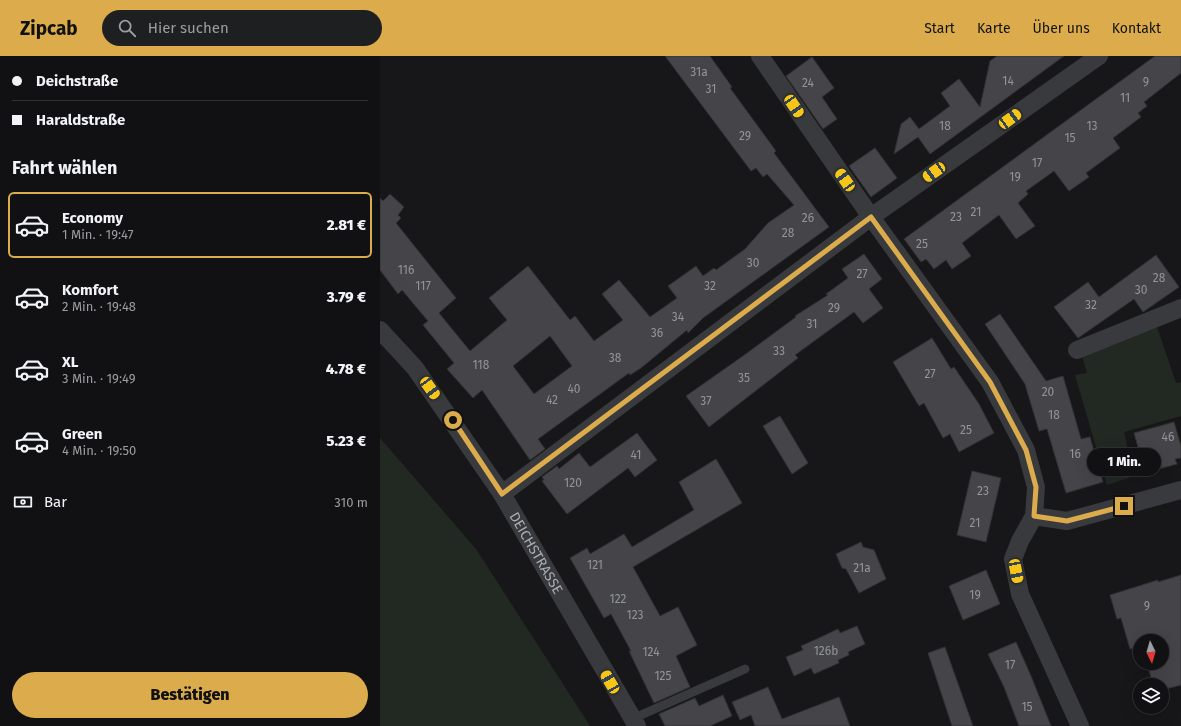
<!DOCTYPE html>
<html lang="de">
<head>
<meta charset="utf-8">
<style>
  :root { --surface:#111113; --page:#1e1f21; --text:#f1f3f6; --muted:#9c9da0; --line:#303133; --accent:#dcac4c }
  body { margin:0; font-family:"Fira Sans",sans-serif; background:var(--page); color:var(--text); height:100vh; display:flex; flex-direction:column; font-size:15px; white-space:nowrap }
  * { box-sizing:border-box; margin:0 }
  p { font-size:13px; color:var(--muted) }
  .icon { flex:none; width:22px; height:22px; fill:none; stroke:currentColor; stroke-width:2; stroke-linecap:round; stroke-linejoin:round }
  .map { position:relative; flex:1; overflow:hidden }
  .panel { display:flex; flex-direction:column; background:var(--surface); width:380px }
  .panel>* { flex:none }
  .top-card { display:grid; align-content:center; height:88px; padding:0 12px; background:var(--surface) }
  .needle { width:26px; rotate:175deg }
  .buttons { position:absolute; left:753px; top:578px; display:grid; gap:8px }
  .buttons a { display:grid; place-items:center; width:36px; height:36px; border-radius:50%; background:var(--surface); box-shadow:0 4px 16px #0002,0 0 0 1px var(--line); font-size:20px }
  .end { position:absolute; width:18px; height:18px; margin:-9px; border:5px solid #dcac4c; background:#111; box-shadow:0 0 0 2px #111 }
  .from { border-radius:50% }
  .bubble { position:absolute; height:28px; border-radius:14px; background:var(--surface); box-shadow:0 4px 16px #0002,0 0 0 1px var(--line); font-size:13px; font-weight:800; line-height:28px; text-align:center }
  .car { position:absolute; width:12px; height:24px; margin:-12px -6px; border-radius:5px; box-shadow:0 0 3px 1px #0007; background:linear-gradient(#f5c518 24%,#345 0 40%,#f5c518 0 76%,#345 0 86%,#f5c518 0) }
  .top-card b { display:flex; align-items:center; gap:14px; height:38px; font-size:15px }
  .top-card b+b { border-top:1px solid var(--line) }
  .top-card i { width:10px; height:10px; background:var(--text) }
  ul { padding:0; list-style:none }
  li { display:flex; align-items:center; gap:12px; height:66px; margin:0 8px 6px; padding:0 4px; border:2px solid transparent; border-radius:6px }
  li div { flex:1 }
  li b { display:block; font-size:15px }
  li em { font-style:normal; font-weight:800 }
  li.current { border-color:var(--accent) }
  li>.icon { width:36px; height:36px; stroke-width:1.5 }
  h2 { padding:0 12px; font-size:18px; line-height:48px }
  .pay { display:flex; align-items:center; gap:10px; height:44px; padding:0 12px; font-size:15px }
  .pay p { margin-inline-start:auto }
  .action { display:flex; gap:8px; margin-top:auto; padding:8px 12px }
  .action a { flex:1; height:46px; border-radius:24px; background:var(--accent); color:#111; font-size:16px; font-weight:800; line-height:46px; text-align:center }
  header { display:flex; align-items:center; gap:24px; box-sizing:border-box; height:56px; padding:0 20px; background:var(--accent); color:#111 }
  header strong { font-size:19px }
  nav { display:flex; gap:22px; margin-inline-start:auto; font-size:14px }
  .search { width:280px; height:36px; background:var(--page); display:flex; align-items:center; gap:10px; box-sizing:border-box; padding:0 14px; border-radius:22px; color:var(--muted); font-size:15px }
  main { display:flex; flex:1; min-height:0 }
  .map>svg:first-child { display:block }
  .green { fill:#222923 }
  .building { fill:#454549; stroke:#323235; fill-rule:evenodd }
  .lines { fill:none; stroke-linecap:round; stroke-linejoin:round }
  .service { stroke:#393a3e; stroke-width:9 }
  .minor { stroke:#393a3e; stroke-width:18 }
  .route { stroke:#dcac4c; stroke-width:5 }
  .labels { text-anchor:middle; stroke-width:3; stroke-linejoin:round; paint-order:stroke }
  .number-label { font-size:12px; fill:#92949c }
  .street-label { font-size:14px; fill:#abafb7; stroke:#121214 }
</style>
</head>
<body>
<header>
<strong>Zipcab</strong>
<div class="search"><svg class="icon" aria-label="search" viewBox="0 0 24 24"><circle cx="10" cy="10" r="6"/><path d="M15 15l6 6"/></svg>Hier suchen</div>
<nav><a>Start</a><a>Karte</a><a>Über uns</a><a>Kontakt</a></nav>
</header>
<main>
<section class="panel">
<div class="top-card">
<b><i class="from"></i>Deichstraße</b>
<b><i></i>Haraldstraße</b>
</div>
<h2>Fahrt wählen</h2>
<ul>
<li class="current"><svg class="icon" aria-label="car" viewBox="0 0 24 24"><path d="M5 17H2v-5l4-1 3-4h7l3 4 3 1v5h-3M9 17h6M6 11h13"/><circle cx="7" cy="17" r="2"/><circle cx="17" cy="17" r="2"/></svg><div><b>Economy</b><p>1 Min. · 19:47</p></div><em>2.81 €</em></li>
<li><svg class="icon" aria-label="car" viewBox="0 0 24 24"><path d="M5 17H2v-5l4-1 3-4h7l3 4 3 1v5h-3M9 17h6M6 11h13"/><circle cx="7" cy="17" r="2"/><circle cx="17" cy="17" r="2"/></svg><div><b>Komfort</b><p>2 Min. · 19:48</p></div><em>3.79 €</em></li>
<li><svg class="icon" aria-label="car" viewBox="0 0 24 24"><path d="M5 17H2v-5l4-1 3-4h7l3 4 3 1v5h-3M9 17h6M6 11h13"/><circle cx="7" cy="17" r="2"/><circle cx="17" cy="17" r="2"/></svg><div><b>XL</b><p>3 Min. · 19:49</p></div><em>4.78 €</em></li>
<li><svg class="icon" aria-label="car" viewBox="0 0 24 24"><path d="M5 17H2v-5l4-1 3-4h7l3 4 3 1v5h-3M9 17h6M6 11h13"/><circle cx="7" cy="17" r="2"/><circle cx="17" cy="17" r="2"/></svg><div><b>Green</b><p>4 Min. · 19:50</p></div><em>5.23 €</em></li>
</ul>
<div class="pay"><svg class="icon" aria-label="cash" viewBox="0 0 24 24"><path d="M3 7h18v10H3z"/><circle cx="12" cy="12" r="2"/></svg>Bar<p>310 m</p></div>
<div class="action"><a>Bestätigen</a></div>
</section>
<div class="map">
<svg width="801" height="670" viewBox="0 0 801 670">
  <rect width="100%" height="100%" fill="#171719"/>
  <!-- green -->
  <g class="green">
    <polygon points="777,271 796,327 801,326 801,360 744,376 754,420 727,429 695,319 707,317 702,300"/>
    <polygon points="0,382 96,493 210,670 0,670"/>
  </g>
  <!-- building -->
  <g class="building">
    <path d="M285 0H330L352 31 350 32 396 95 394 97 449 171 323 262 308 277 307 274 261 312 250 319 249 317 158 383 165 393 150 404 102 334 93 342 67 313 74 307 43 269 48 265 22 234 18 238 0 214V142L3 145 10 138 24 151 18 159 21 162 16 167 76 242 59 257 90 295 127 264 109 242 148 210 190 264 195 260 214 285 243 264 222 238 239 224 270 261 297 242 288 230 316 210 323 220 334 212 336 214 365 193 388 167 414 149 387 118 383 121 376 112 371 115ZM170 280 192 310 154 338 133 310Z"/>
    <polygon points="617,0 684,0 550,98 538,81 514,98 521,68 530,61 539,73 570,50 561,37 579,23 600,51 610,5"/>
    <polygon points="775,0 801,0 801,17 764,46 767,50 758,57 761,61 733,82 740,92 706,117 709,121 689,135 674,115 646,135 648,138 638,147 655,170 636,183 619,159 582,187 591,200 572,213 566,204 554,213 546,203 541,206 524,183"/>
    <polygon points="432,1 454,32 442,41 457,63 443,73 406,20"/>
    <polygon points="495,92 517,122 491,141 469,110"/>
    <polygon points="484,198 502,223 489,233 503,252 483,267 474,256 415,299 418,302 329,371 306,340 363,300 416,261 415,260 448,239 446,238 468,222 462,213"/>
    <polygon points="776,199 799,231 763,256 754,243 698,282 674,251 708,226 719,241"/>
    <polygon points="620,258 666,325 683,320 701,383 710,381 723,426 686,437 667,373 659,375 645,328 605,268"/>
    <polygon points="552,282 571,313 574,311 599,348 614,377 579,396 570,378 563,382 544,347 539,350 513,306"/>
    <polygon points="400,360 428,407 412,418 383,370"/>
    <polygon points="794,366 801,390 801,402 795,403 797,408 786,411 774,414 773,410 764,412 754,377"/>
    <polygon points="257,377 277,404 255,421 248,412 187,458 162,425 164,424 162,421 177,410 179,413 199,397 210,411"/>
    <polygon points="336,403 362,447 253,511 280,560 298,551 317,589 296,600 310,631 274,647 249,595 251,595 231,558 224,562 190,502 207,492 210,498 244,478 252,491 314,454 299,426"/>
    <polygon points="592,415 621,422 606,486 577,479"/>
    <polygon points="481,486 483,491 494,494 506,523 479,537 466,513 462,512 456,498"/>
    <polygon points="606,514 620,548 583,564 569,530"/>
    <polygon points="801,519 801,629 782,634 782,629 773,629 767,607 782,607 782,585 760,585 760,590 750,593 741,562 737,563 730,539 778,524 778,526"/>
    <polygon points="477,570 485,588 468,596 469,599 458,604 459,607 434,618 431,612 414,620 406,601 423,594 421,590 439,582 458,573 460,577"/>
    <polygon points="636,586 651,620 671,670 639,670 624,631 608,598"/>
    <polygon points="565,591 593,670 572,670 548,597"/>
    <polygon points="388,631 402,663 459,641 470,670 375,670 371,659 360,664 352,646"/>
    <polygon points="343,639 352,660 330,670 285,670 279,658 315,642 319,650"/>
  </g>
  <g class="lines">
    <!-- service -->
    <polyline class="service" points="252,663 365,613"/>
    <!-- minor -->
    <g class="minor">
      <polyline points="380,0 491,161 610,326 646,394 656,431 654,460 640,485 633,503 640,538 700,670"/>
      <path id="s1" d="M0 274 35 312 122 438 257 670"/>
      <polyline points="697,294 801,252"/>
      <polyline points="122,438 491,161 719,0"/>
      <polyline points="654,460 687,465 801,434"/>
    </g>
  </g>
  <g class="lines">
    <!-- route -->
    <polyline class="route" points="73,364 122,438 491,161 610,326 646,394 656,431 654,460 687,465 744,450"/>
  </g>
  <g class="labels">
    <!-- number labels -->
    <g class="number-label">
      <text x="319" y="20">31a</text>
      <text x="628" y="29">14</text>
      <text x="766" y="30">9</text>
      <text x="428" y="31">24</text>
      <text x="331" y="37">31</text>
      <text x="745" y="46">11</text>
      <text x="565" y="74">18</text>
      <text x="712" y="74">13</text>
      <text x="365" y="84">29</text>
      <text x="690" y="86">15</text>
      <text x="657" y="111">17</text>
      <text x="635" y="125">19</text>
      <text x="596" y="160">21</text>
      <text x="576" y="165">23</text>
      <text x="428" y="166">26</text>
      <text x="408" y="181">28</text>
      <text x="542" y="192">25</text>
      <text x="373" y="211">30</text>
      <text x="26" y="218">116</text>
      <text x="482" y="222">27</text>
      <text x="779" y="226">28</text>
      <text x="43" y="234">117</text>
      <text x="330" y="234">32</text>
      <text x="761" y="238">30</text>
      <text x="711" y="253">32</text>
      <text x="454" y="256">29</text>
      <text x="298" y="265">34</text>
      <text x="432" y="272">31</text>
      <text x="277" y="281">36</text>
      <text x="399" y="299">33</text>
      <text x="235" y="306">38</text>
      <text x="101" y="313">118</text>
      <text x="550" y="322">27</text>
      <text x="364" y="326">35</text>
      <text x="194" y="337">40</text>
      <text x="668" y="340">20</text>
      <text x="172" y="348">42</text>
      <text x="326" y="349">37</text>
      <text x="674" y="363">18</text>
      <text x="586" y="378">25</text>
      <text x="788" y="385">46</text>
      <text x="695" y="402">16</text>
      <text x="256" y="403">41</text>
      <text x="193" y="431">120</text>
      <text x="603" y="439">23</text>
      <text x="595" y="471">21</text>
      <text x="215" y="513">121</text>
      <text x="482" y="516">21a</text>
      <text x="595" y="543">19</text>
      <text x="238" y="547">122</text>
      <text x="767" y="554">9</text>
      <text x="255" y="563">123</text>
      <text x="446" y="599">126b</text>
      <text x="271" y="600">124</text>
      <text x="630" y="613">17</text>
      <text x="283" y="624">125</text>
      <text x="647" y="655">15</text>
    </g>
    <!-- street labels -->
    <g class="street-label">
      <text dy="5" stroke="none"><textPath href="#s1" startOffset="273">DEICHSTRASSE</textPath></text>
    </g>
  </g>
</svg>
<div class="buttons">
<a><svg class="needle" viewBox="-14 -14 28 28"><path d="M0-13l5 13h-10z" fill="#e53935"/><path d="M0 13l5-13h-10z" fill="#9c9da0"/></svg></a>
<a><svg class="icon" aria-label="layers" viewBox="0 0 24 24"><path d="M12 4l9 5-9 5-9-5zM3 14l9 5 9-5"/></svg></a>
</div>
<i class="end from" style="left:73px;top:364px"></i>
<i class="end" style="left:744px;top:450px"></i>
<div class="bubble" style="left:707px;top:392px;width:74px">1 Min.</div>
<i class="car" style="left:414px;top:50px;rotate:146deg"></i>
<i class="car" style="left:630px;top:63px;rotate:54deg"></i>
<i class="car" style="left:554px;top:116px;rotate:235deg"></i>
<i class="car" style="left:465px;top:124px;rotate:325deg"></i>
<i class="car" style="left:50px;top:332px;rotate:144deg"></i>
<i class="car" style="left:636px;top:515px;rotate:169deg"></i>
<i class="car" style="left:230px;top:626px;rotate:330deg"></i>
</div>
</main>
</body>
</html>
